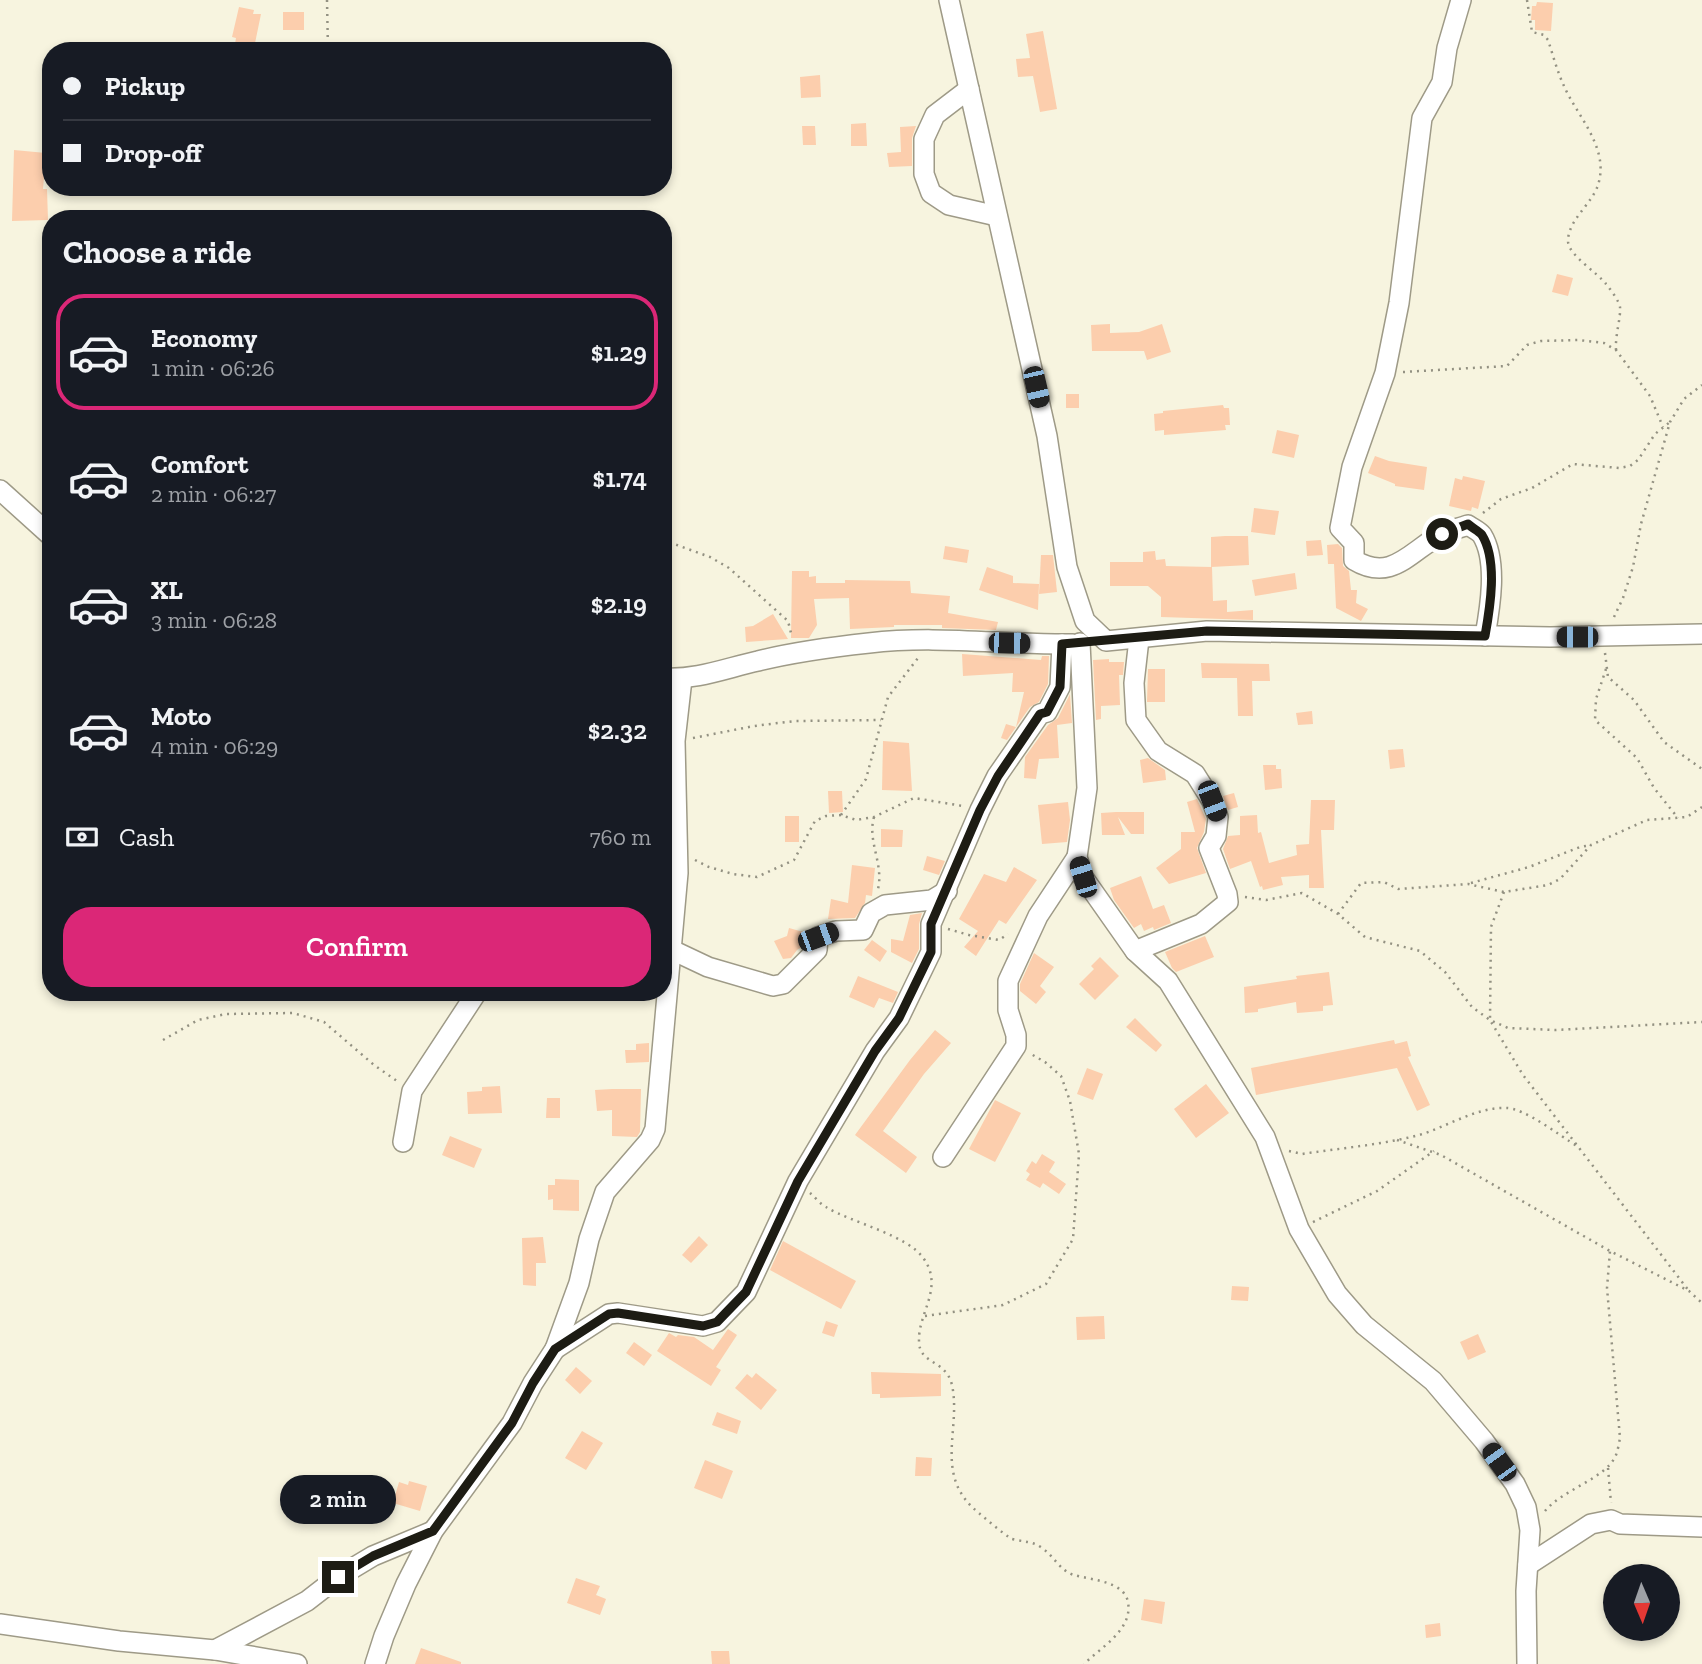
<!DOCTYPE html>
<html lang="en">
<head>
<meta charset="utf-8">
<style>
  :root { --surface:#171b24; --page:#20242c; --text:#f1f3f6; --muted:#9ea1a6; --line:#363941; --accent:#db2777 }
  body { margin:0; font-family:"Zilla Slab",serif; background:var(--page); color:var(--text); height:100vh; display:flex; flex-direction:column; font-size:26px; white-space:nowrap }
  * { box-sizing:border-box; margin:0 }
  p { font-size:23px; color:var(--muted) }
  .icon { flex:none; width:38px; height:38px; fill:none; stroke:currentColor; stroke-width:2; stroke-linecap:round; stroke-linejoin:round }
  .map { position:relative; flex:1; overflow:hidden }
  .panel { position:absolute; left:42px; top:210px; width:630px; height:791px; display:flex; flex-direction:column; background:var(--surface); border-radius:28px; box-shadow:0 4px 10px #0003 }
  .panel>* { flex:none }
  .top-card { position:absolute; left:42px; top:42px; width:630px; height:154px; border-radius:28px; box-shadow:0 4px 10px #0003; display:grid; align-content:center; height:154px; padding:0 21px; background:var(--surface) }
  .needle { width:46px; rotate:178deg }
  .controls { position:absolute; left:1603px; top:1564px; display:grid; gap:14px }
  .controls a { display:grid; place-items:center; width:77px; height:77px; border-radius:50%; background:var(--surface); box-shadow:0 4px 10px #0003; font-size:35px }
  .end { position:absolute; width:32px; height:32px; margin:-16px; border:9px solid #1d1c14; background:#fff; box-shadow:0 0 0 4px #fff }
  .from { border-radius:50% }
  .bubble { position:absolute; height:49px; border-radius:24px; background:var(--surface); box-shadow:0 4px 10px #0003; font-size:23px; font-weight:600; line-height:49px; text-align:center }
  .car { position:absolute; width:21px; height:42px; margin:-21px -10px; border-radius:9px; box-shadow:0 0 5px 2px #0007; background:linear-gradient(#222 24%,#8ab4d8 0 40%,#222 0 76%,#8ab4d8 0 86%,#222 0) }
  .top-card b { display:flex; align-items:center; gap:24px; height:66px; font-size:26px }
  .top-card b+b { border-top:2px solid var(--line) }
  .top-card i { width:18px; height:18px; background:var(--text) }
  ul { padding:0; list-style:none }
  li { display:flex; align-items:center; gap:21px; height:116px; margin:0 14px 10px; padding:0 7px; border:4px solid transparent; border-radius:28px }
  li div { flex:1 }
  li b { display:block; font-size:26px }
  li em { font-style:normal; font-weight:600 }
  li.selected { border-color:var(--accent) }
  li>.icon { width:63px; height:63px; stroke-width:1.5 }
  h2 { padding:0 21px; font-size:32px; line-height:84px }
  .pay { display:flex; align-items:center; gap:18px; height:77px; padding:0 21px; font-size:26px }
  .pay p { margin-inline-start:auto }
  .action { display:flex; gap:14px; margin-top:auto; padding:14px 21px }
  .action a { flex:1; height:80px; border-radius:28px; background:var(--accent); color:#fff; font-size:28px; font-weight:600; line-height:80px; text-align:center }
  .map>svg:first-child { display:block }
  .building { fill:#fccead }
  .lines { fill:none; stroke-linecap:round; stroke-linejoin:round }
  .minor-casing { stroke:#9e9a87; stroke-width:22 }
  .path { stroke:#939182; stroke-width:2.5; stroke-dasharray:2 5; stroke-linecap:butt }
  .minor { stroke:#fff; stroke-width:19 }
  .route { stroke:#1d1c14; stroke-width:9 }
</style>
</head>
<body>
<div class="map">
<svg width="1702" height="1664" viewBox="0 0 1702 1664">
  <rect width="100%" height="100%" fill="#f7f4df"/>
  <!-- building -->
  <g class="building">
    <polygon points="1537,2 1553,3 1551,31 1535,30 1535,20 1531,20 1532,6 1536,6"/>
    <polygon points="239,7 254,10 253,14 261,14 254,48 235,44 236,38 232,37"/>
    <rect x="283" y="12" width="21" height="18"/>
    <polygon points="1043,31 1057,109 1040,112 1033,76 1018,77 1016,59 1030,58 1026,34"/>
    <polygon points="820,75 821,97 801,98 800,77"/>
    <polygon points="866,123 867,146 851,146 851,124"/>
    <polygon points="802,126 815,126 816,145 803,145"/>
    <polygon points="916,126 912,138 912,166 889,167 887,153 901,152 900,127"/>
    <polygon points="14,150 46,153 43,189 47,189 48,220 12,221"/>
    <polygon points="1557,274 1573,278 1568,296 1552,292"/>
    <polygon points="1110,324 1110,333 1139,332 1162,324 1171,352 1147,360 1144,351 1092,351 1091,325"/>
    <rect x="1066" y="394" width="13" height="14"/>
    <polygon points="1223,405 1224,408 1229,408 1230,425 1225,425 1226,430 1164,435 1164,430 1155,431 1154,414 1163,413 1163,411"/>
    <polygon points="1277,430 1299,435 1294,458 1272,453"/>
    <polygon points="1375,456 1389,461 1427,467 1424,490 1395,486 1395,484 1368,473"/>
    <polygon points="1463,476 1485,481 1478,509 1472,507 1471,511 1449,506 1455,478 1462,480"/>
    <polygon points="1254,508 1279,511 1275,535 1251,532"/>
    <polygon points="1225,536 1248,536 1249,565 1211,567 1211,537"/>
    <polygon points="1321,540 1323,555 1307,556 1306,541"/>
    <polygon points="1338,544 1342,548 1343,566 1349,571 1351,590 1357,590 1356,603 1368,609 1361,621 1336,608 1334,564 1328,564 1327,545"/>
    <polygon points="945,546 969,550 967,563 943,559"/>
    <polygon points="1155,551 1156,560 1165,559 1166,566 1212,567 1213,601 1227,600 1227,612 1253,610 1253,620 1161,617 1161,597 1148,586 1110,586 1110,562 1143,562 1143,552"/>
    <polygon points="1041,555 1053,555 1057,592 1039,594"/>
    <polygon points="987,567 1013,576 1013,583 1039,584 1038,610 979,590"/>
    <polygon points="792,571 809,571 809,577 816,576 816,583 845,583 845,580 910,581 911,593 950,596 948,613 998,622 996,630 942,628 942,625 894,625 894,627 850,629 849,598 814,599 817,625 809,638 791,638"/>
    <polygon points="1295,573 1297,589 1255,596 1252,580"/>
    <polygon points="773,614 788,639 746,642 745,627 753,626"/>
    <polygon points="962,654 1041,660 1042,656 1049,656 1048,684 1039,702 1030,707 1007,740 1001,738 1006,724 1016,727 1024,692 1012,692 1013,673 963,676"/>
    <polygon points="1109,659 1109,662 1124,662 1123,675 1119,675 1120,705 1101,706 1101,719 1096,720 1093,660"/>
    <polygon points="1201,663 1269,664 1270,681 1252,681 1253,716 1238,716 1237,678 1202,678"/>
    <polygon points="1148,669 1165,669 1165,702 1147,702"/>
    <polygon points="1070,694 1072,723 1057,725 1059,758 1039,759 1036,779 1024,778 1025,757 1048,725 1058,718"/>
    <polygon points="1312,711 1313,724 1298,725 1296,713"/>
    <polygon points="883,741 909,743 912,791 882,790"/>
    <polygon points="1403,749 1405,767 1390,769 1388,750"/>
    <polygon points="1148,758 1165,770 1166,780 1143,783 1140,760"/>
    <polygon points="1263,765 1276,765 1276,769 1281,769 1282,788 1265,790"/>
    <polygon points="828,791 842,791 843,812 829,813"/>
    <polygon points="1234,793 1238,807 1228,810 1223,796"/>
    <polygon points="1197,799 1206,819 1204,832 1197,848 1206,873 1169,884 1156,868 1181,849 1181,832 1195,832 1187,802"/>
    <polygon points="1311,800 1335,800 1334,830 1321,830 1324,888 1309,888 1309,875 1281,877 1283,885 1263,890 1262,886 1260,887 1251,861 1230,869 1223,849 1228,836 1240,835 1240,816 1257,815 1258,833 1261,832 1269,863 1297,855 1296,845 1309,844"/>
    <polygon points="1068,802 1070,820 1067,842 1042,844 1038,805"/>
    <polygon points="1116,812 1144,812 1144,834 1131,834 1118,817 1125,835 1102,835 1101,813"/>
    <rect x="785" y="816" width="14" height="26"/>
    <polygon points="881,829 903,830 902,847 881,847"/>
    <polygon points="927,856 945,861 939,875 923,870"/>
    <polygon points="852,865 875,868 872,896 866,895 865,903 855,918 828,919 831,899 848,903"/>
    <polygon points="1014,867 1037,880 1006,924 999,920 976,956 964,947 978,931 959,919 984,874 1006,882"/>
    <polygon points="1141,876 1153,909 1164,905 1171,923 1154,930 1153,927 1144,931 1141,924 1134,928 1114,900 1110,888"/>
    <polygon points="922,913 919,924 919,949 912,963 891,952 891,939 903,941 910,915"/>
    <polygon points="789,928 807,933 803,946 797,950 791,958 783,959 774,941 787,936"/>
    <polygon points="1205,936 1214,957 1176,972 1172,968 1165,952"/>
    <polygon points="872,940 887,951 880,962 864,950"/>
    <polygon points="1034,953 1054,967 1040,986 1046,992 1036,1004 1020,991 1020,984"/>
    <polygon points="1100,957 1119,976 1095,1000 1079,984 1094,969 1091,966"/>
    <polygon points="1329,972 1333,1005 1323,1006 1323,1011 1297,1013 1296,1002 1258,1009 1258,1012 1245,1013 1244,987 1297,979 1296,976"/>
    <polygon points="858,976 898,992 893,1003 879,998 874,1008 849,997"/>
    <polygon points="1135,1018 1162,1045 1156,1052 1126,1027"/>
    <polygon points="935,1030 951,1043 924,1074 883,1131 917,1157 906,1173 855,1135 910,1060"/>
    <polygon points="1394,1040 1395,1044 1407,1041 1411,1056 1408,1057 1430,1105 1417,1111 1397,1068 1256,1095 1251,1068"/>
    <polygon points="649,1043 649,1062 626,1063 625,1050 636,1050 636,1044"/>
    <polygon points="1087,1068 1103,1074 1093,1100 1077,1094"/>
    <polygon points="1206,1084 1229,1113 1196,1138 1174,1109"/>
    <polygon points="500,1086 502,1113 468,1114 467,1092 482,1091 482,1087"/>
    <polygon points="612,1089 641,1089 640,1132 637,1137 612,1136 612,1110 597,1111 595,1090"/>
    <polygon points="547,1098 560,1098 560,1118 546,1118"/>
    <polygon points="995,1100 1021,1113 995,1162 969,1149"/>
    <polygon points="450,1136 482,1149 474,1168 442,1155"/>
    <polygon points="1042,1154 1055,1162 1049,1172 1066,1184 1059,1194 1043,1183 1040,1188 1026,1180 1030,1174 1026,1171 1032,1161 1036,1164"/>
    <polygon points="555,1179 579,1180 579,1211 553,1210 553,1199 548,1200 548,1185 555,1185"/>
    <polygon points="699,1236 708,1245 691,1263 682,1255"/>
    <polygon points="543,1237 546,1263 536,1263 536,1286 523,1285 522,1238"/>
    <polygon points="783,1241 856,1281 841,1309 770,1270"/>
    <polygon points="1232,1286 1249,1287 1248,1301 1231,1300"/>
    <polygon points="1104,1316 1105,1339 1077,1340 1076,1317"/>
    <polygon points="826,1321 838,1325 834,1337 822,1333"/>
    <polygon points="728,1329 737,1335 716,1367 721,1370 711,1386 657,1351 669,1333 676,1337 678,1335 694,1337 713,1350"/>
    <polygon points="1478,1334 1486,1352 1468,1360 1460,1342"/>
    <polygon points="634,1342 652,1355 644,1366 626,1353"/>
    <polygon points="576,1367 592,1381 580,1394 565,1380"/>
    <polygon points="871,1372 941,1374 941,1396 880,1398 880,1394 872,1394"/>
    <polygon points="756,1373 777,1390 761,1410 735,1388 747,1374 752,1378"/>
    <polygon points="717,1412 741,1421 737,1434 712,1425"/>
    <polygon points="582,1431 603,1443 586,1470 565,1458"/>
    <polygon points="916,1457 932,1458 931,1476 915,1476"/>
    <polygon points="705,1460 733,1471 722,1499 694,1488"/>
    <polygon points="409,1481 427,1486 420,1511 393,1503 399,1482 408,1485"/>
    <polygon points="576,1578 600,1586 596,1595 606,1599 600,1615 567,1603"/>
    <polygon points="1144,1599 1165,1602 1162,1624 1141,1620"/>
    <polygon points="1440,1623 1441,1636 1426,1638 1425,1625"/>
    <polygon points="421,1648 461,1662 461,1664 415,1664"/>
    <polygon points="711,1651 729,1651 730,1664 712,1664"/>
  </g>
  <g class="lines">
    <defs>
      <g id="minor">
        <polyline points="949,0 1047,436 1067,567 1085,621 1106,641 1207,631 1550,637 1702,634"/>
        <path d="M1461 0 1447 48 1442 82 1422 118 1399 303 1385 373 1352 467 1340 528 1354 543V560C1392 583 1410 551 1442 534 1450 530 1460 528 1468 525 1472 528 1479 531 1482 535 1498 561 1490 608 1485 636"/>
        <polyline points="969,89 935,115 924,139 924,174 931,193 949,205 997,216"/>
        <polyline points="0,490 51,536"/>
        <polyline points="1080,643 1087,788 1077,857 1083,877 1135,951 1168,981 1265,1137 1299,1229 1337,1294 1364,1325 1433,1381 1484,1441 1515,1484 1526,1507 1530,1530 1526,1591 1527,1664"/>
        <path d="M663 678C697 680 726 668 758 661 794 652 832 647 869 643 937 635 1005 645 1073 644"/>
        <polyline points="672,950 708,967 773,986 783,984 817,950 818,937 836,931 863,930 871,913 885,905 932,900 947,891"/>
        <polyline points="1135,951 1201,924 1228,902 1227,894 1209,848 1216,836 1218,817 1212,801 1195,774 1158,751 1136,720 1134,683 1139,639"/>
        <polyline points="403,1142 412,1091 477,992"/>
        <polyline points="943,1157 1016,1046 1016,1035 1008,1010 1008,981 1038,916 1077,857"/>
        <polyline points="555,1349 609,1314 618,1313 703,1326 717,1322 746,1292 798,1181 875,1051 899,1018 931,952 931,924 980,810 997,776 1040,714 1047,712 1060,687 1062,644"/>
        <polyline points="1528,1565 1591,1524 1611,1520 1620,1524 1702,1527"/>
        <polyline points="0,1624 119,1641 215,1650 297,1664"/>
        <polyline points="215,1650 307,1601 338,1577 373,1556 433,1531"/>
        <polyline points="375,1664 384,1636 406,1584 433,1531 512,1423 533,1383 555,1349 579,1283 589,1239 605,1192 650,1140 655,1129 678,873 675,741 682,679"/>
      </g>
    </defs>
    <!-- minor casing -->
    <use href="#minor" class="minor-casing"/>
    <!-- path -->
    <g class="path">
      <polyline points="327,0 328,51"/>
      <path d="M1527 0 1532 32 1544 35 1548 40C1553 55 1557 71 1564 86 1577 116 1610 148 1598 185 1592 204 1568 220 1568 241 1568 255 1598 273 1606 284 1611 290 1619 301 1620 307 1621 318 1615 335 1616 350"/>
      <polyline points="1403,372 1507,366 1527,345 1541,341 1579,340 1604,343 1616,350 1650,396 1663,427"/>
      <polyline points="1483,513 1501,499 1532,488 1573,464 1619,468 1630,466 1638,460 1655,434 1670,422"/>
      <polyline points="663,540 710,557 729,568 788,621 792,637"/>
      <polyline points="1614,617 1623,598 1633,567 1641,524 1670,422 1684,399 1702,385"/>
      <polyline points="1605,653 1608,677 1634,700 1664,742 1702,769"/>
      <polyline points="1606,669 1596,699 1595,720 1637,758 1654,788 1678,818"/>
      <polyline points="693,738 754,726 795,721 881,720"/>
      <polyline points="841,815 866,779 888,697 918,658"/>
      <path d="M874 817C867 841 884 864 878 889"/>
      <polyline points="695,860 709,867 733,874 757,877 794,860 815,821 826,816 841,815 856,820 874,817 914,798 963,806"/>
      <polyline points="1471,883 1529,867 1580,847 1591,845"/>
      <polyline points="1504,892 1491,927 1490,1020 1523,1075 1689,1291"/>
      <polyline points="1245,897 1266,900 1302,893 1338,914 1365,937 1420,951 1445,972 1472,1007 1490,1020 1508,1028 1556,1030 1702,1022"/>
      <polyline points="1338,914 1361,883 1384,882 1398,889 1468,884 1504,892 1548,885 1560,879 1591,845 1647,820 1687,817 1702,807"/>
      <polyline points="948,929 969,935 999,940 1008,934"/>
      <polyline points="163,1040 198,1020 226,1014 293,1013 324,1022 374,1065 397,1081"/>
      <polyline points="1397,1140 1441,1155 1610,1251 1689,1291 1702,1303"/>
      <path d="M1289 1151 1302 1154C1341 1148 1381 1145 1419 1135 1447 1127 1476 1107 1506 1108 1525 1108 1560 1136 1577 1146"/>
      <path d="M810 1193C815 1197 820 1204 826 1207 850 1222 908 1235 924 1259 944 1288 918 1313 919 1341 919 1365 946 1359 952 1385 961 1427 936 1470 971 1506 976 1511 1007 1537 1012 1539 1023 1542 1033 1541 1042 1548 1054 1556 1060 1571 1074 1575 1091 1580 1124 1581 1128 1602 1133 1630 1101 1647 1084 1664"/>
      <polyline points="1313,1222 1377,1191 1434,1151"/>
      <polyline points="925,1316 1003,1305 1046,1284 1073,1239 1079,1154 1070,1101 1061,1076 1045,1062 1031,1054"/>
      <polyline points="1608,1468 1611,1503"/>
      <path d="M1545 1511C1563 1489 1606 1479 1616 1455 1618 1450 1619 1443 1620 1438L1607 1288 1610 1251"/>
    </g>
    <!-- minor -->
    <use href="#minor" class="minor"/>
  </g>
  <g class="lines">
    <!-- route -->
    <path class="route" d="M338 1577 373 1556 433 1531 512 1423 533 1383 555 1349 609 1314 618 1313 703 1326 717 1322 746 1292 798 1181 875 1051 899 1018 931 952V924L980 810 998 776 1040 714 1047 712 1060 687 1062 644 1207 631 1485 636C1490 608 1498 561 1482 535 1479 531 1472 528 1468 524L1442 534"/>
  </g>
</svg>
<div class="controls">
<a><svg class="needle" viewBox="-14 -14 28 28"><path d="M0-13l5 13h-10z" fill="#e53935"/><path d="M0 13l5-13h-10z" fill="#9ea1a6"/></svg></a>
</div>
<i class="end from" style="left:1442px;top:534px"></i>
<i class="end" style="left:338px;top:1577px"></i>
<div class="bubble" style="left:280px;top:1475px;width:116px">2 min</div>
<i class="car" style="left:1036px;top:387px;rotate:167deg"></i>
<i class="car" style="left:1577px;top:637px;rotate:270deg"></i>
<i class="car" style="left:1009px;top:643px;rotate:91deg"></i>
<i class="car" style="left:1212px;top:801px;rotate:159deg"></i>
<i class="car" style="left:1083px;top:877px;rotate:343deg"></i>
<i class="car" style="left:818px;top:937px;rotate:70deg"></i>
<i class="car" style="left:1499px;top:1462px;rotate:324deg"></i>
<div class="top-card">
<b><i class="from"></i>Pickup</b>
<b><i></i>Drop-off</b>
</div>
<section class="panel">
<h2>Choose a ride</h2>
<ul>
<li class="selected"><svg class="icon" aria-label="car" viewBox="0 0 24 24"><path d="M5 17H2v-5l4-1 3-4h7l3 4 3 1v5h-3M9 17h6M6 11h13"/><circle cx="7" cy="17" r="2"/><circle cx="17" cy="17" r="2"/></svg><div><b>Economy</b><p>1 min · 06:26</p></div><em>$1.29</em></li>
<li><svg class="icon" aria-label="car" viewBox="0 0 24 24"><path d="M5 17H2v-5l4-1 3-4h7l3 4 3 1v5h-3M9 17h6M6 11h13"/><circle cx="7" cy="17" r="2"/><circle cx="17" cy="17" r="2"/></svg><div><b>Comfort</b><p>2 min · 06:27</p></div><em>$1.74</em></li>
<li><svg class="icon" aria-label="car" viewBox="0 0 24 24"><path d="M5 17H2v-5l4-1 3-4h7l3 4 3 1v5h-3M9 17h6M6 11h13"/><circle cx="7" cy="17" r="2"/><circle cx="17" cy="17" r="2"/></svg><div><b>XL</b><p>3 min · 06:28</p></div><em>$2.19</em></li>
<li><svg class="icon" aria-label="car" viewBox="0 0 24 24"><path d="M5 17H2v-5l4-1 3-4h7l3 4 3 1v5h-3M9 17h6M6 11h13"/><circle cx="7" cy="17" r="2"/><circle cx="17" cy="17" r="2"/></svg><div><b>Moto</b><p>4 min · 06:29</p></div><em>$2.32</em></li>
</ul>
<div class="pay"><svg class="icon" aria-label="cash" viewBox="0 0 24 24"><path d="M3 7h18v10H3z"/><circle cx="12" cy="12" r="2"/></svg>Cash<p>760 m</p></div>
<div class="action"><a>Confirm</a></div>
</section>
</div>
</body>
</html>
